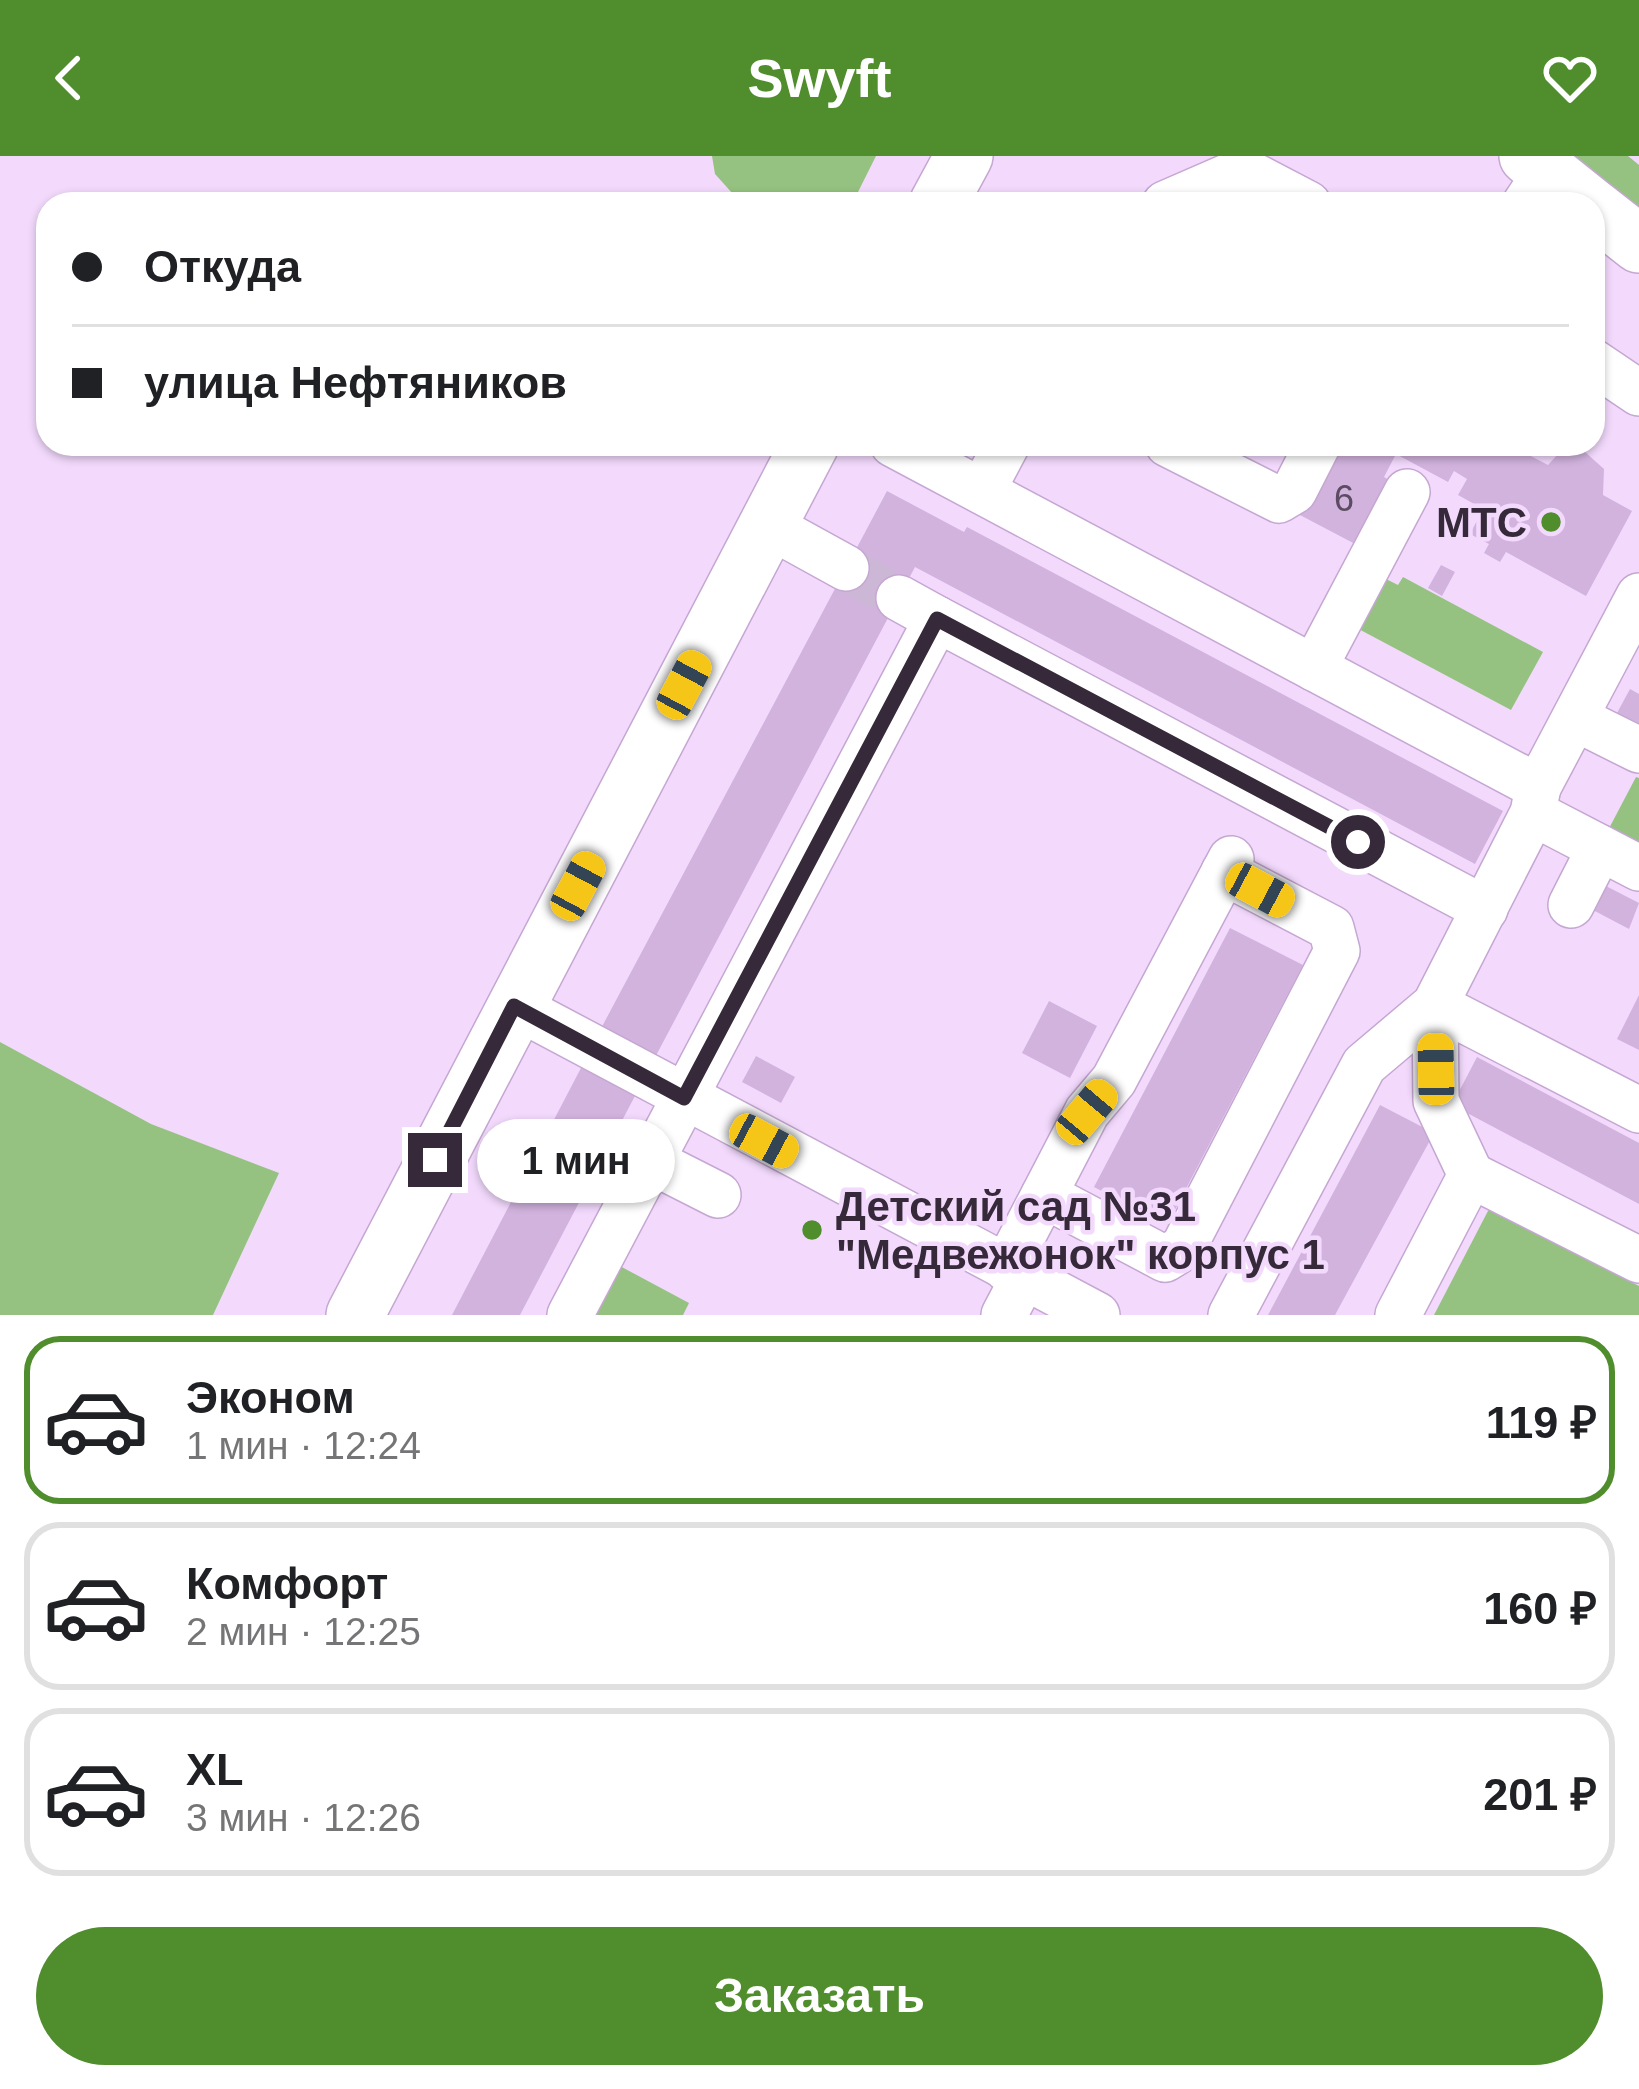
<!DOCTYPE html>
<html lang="ru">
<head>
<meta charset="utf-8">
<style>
  :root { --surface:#fff; --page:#f2f2f2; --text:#202124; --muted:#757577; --line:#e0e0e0; --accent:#4f8d2d }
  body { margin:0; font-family:Helvetica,sans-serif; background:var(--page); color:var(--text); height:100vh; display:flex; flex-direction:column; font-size:45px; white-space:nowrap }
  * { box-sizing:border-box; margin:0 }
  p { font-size:39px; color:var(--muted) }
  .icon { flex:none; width:66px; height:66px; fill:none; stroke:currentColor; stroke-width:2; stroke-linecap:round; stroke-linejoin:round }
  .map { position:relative; height:1159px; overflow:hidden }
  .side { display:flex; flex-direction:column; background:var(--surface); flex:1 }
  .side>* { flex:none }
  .top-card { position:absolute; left:36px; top:36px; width:1569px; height:264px; border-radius:36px; box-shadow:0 3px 9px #0004; display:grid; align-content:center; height:264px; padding:0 36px; background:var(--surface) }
  .end { position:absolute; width:54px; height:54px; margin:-27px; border:15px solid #35293a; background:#fff; box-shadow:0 0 0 6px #fff }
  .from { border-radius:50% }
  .bubble { position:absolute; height:84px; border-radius:42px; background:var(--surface); box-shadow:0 3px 9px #0004; font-size:39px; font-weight:600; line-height:84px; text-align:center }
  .car { position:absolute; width:36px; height:72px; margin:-36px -18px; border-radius:15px; box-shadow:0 0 9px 3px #0007; background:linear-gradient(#f5c518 24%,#345 0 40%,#f5c518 0 76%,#345 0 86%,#f5c518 0) }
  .top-card b { display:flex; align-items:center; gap:42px; height:114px; font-size:45px }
  .top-card b+b { border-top:3px solid var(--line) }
  .top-card i { width:30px; height:30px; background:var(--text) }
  ul { padding:21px 0 0; list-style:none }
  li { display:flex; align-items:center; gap:36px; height:168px; margin:0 24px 18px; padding:0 12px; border:6px solid var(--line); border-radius:36px }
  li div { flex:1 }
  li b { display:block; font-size:45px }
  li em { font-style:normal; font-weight:600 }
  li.current { border-color:var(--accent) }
  li>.icon { width:108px; height:108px; stroke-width:1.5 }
  .action { display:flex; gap:24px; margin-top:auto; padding:24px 36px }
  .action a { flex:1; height:138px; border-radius:72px; background:var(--accent); color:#fff; font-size:48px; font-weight:600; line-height:138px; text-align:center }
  header { display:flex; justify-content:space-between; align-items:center; height:156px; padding:0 36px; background:var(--accent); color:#fff; font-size:54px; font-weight:600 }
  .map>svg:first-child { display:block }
  .green { fill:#95c281 }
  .building { fill:#d2b3de }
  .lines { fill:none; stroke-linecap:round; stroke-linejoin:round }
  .minor-tunnel { stroke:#cdb7d6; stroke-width:45; stroke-dasharray:45 22; stroke-linecap:butt }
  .minor-casing { stroke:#c5a7d2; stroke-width:48 }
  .major-casing { stroke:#c5a7d2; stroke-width:60 }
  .minor { stroke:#fff; stroke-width:45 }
  .major { stroke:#fff; stroke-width:57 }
  .route { stroke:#35293a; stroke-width:15 }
  .poi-dot { fill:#4f8d2d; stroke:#f3dafd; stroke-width:4.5 }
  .labels { text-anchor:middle; stroke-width:9; stroke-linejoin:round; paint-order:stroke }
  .number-label { font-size:36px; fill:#5c4c63 }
  .poi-label { font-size:42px; font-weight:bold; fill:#35293a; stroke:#f3dafd; text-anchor:end }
</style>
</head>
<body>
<header><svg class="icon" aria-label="back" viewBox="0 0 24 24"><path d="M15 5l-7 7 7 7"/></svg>Swyft<svg class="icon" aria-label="heart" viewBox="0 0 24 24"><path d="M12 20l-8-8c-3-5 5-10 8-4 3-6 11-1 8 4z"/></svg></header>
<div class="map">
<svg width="1639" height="1159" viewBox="0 0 1639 1159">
  <rect width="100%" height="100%" fill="#f3dafd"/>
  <!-- green -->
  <g class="green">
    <polygon points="712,0 876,0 852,48 742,48 715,18"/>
    <polygon points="1559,0 1628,0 1639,9 1639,63"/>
    <polygon points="1380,420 1398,429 1403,421 1543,496 1511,554 1353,470"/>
    <polygon points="1636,621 1639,622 1639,698 1605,680"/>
    <polygon points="0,886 151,968 279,1017 213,1159 0,1159"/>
    <polygon points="1489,1053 1639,1130 1639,1159 1434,1159"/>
    <polygon points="618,1109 689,1147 683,1159 591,1159"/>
  </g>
  <!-- building -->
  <g class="building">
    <polygon points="1336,288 1508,288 1548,309 1559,297 1584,295 1604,313 1603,339 1632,355 1586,440 1506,396 1500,406 1484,397 1489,388 1470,378 1483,353 1458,339 1467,323 1454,315 1448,326 1396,298 1384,321 1391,325 1357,389 1298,358"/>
    <polygon points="887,335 964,376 967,371 1503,655 1475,708 915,411 651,909 597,880"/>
    <polygon points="1441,409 1455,416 1442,440 1428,432"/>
    <polygon points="1630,533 1639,538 1639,568 1617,557"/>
    <polygon points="1604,729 1639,747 1629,773 1591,753"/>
    <polygon points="1230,772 1303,809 1167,1069 1094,1031"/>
    <polygon points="1639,839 1639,894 1617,883"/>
    <polygon points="1049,845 1097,870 1070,922 1022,897"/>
    <polygon points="756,900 795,921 781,947 742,926"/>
    <polygon points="1477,901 1639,987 1639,1048 1452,949"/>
    <polygon points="582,910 636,938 520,1159 452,1159"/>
    <polygon points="1380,949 1434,977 1335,1159 1268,1159"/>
  </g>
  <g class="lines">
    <!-- minor-tunnel -->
    <polyline class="minor-tunnel" points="846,412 899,442"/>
    <defs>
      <g id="minor">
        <polyline points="1165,48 1243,14 1308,48"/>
        <polyline points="1525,48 1547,15"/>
        <polyline points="1593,206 1639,237"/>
        <polyline points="893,288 1538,631 1639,440"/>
        <polyline points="1168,288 1279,344 1294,335 1318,288"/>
        <polyline points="982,335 1007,288"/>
        <polyline points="768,369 846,412"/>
        <polyline points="899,442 937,463"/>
        <polyline points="1314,512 1407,336"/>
        <polyline points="1575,562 1639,594"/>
        <polyline points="1533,657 1639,712"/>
        <polyline points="1571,749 1600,692"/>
        <polyline points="515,850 1097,1159"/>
        <polyline points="651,1005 718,1039"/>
        <polyline points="1471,1019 1436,945 1435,849 1639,954"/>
        <polyline points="1044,1039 1165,1103 1183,1092 1337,795 1331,772 1224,716"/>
        <polyline points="1006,1112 1087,956 1114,924 1231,703"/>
        <polyline points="570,1159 937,463 1485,753"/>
        <polyline points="1004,1159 1024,1121"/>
        <polyline points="1231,1159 1364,909 1435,849 1533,657 1538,631"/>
        <polyline points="1398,1159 1471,1019 1639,1104"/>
      </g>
      <g id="major">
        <polyline points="1528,0 1588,48"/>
        <polyline points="938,48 964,0"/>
        <polyline points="1593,52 1639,88"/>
        <polyline points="355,1159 810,288"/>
      </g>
    </defs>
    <!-- minor casing -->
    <use href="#minor" class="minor-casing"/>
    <!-- major casing -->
    <use href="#major" class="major-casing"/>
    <!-- minor -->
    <use href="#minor" class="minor"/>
    <!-- major -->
    <use href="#major" class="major"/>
  </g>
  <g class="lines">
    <!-- route -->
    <polyline class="route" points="435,1004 514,850 684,942 937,463 1358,686"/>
  </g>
  <!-- markers -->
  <g class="poi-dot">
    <circle cx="1551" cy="366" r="12"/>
    <circle cx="812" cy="1074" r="12"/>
  </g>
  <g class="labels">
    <!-- number labels -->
    <g class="number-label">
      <text x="1344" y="355">6</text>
    </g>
    <!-- poi labels -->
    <g class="poi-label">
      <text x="1527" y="381">МТС</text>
      <text x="836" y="1065" text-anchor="start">Детский сад №31<tspan x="836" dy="48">"Медвежонок" корпус 1</tspan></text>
    </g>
  </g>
</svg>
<i class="end from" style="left:1358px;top:686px"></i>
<i class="end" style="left:435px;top:1004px"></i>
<div class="bubble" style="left:477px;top:963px;width:198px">1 мин</div>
<i class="car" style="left:684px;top:529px;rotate:28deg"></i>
<i class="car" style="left:578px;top:730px;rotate:28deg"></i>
<i class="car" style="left:1260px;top:734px;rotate:118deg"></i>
<i class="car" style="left:1436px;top:913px;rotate:359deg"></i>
<i class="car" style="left:1087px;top:956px;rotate:40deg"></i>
<i class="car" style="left:764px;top:985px;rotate:118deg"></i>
<div class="top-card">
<b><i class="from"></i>Откуда</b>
<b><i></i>улица Нефтяников</b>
</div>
</div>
<section class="side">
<ul>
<li class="current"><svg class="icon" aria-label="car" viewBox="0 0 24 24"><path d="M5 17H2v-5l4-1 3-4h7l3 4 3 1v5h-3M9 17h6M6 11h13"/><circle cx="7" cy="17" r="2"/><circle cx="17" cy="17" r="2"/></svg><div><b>Эконом</b><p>1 мин · 12:24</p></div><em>119 ₽</em></li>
<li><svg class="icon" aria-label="car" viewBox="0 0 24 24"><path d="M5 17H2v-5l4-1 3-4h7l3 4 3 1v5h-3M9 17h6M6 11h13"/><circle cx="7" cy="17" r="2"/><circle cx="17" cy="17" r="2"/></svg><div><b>Комфорт</b><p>2 мин · 12:25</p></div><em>160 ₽</em></li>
<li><svg class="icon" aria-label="car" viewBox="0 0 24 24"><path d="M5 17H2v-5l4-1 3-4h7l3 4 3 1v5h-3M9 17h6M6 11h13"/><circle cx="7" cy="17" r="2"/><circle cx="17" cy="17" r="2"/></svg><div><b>XL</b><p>3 мин · 12:26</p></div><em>201 ₽</em></li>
</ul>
<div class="action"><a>Заказать</a></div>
</section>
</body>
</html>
